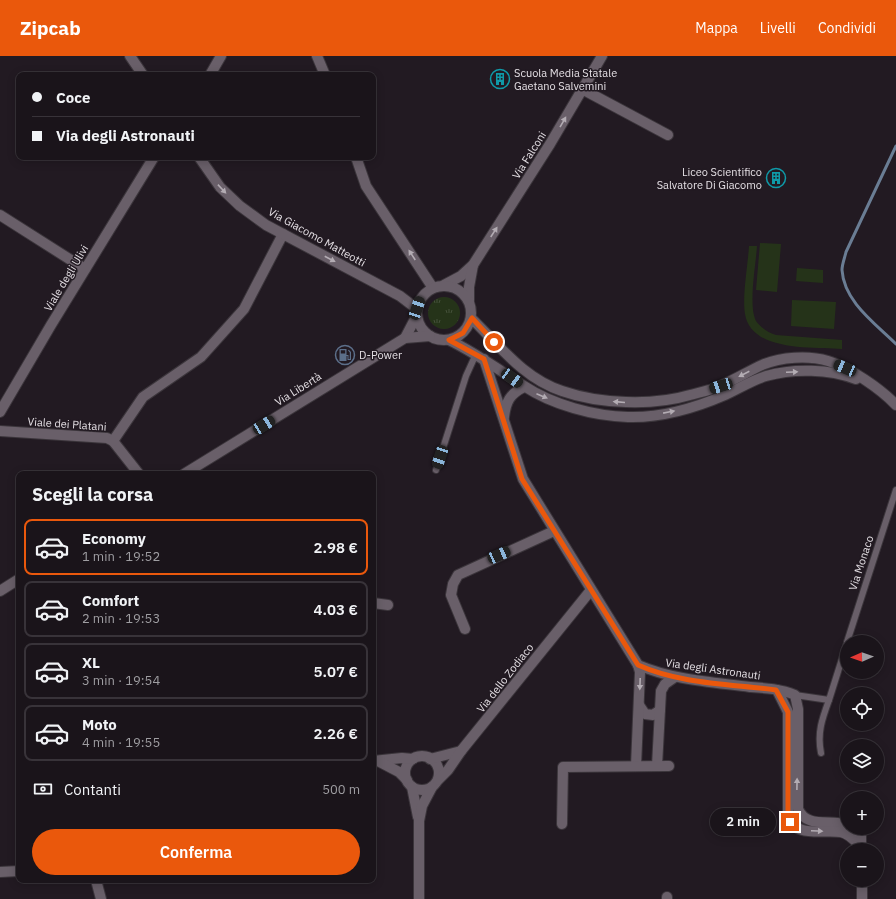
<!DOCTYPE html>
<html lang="it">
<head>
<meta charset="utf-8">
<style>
  :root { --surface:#1a141a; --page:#231d23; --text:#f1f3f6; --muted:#9f9ea2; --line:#383339; --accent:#ea580c }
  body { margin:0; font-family:"IBM Plex Sans",sans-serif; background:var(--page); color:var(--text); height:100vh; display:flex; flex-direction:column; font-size:15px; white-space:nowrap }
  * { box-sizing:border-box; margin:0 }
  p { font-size:13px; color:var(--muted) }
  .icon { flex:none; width:22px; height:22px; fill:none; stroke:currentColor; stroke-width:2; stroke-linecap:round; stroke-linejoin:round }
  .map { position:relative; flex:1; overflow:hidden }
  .drawer { position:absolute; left:16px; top:415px; width:360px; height:412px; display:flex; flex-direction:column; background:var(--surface); border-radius:8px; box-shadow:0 2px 10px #0003,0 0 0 1px var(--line) }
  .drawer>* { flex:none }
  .top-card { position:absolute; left:16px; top:16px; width:360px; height:88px; border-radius:8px; box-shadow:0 2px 10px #0003,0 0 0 1px var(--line); display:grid; align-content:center; height:88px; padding:0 16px; background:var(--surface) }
  .needle { width:26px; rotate:268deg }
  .controls { position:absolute; left:840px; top:579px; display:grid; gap:8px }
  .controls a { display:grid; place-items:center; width:44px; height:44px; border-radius:50%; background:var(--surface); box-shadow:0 2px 10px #0003,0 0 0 1px var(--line); font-size:20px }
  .end { position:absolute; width:18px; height:18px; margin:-9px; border:5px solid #ea580c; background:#fff; box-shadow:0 0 0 2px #fff }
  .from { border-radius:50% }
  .bubble { position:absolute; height:28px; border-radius:14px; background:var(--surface); box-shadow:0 2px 10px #0003,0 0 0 1px var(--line); font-size:13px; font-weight:600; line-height:28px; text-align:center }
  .car { position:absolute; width:12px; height:24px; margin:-12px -6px; border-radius:5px; box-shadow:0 0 3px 1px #0007; background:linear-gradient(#222 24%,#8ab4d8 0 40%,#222 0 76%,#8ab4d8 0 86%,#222 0) }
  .top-card b { display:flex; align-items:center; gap:14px; height:38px; font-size:15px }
  .top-card b+b { border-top:1px solid var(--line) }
  .top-card i { width:10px; height:10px; background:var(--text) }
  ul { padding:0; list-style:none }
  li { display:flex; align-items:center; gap:12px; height:56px; margin:0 8px 6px; padding:0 8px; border:2px solid var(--line); border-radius:8px }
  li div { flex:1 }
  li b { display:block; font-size:15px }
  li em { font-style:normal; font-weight:600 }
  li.selected { border-color:var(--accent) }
  li>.icon { width:36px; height:36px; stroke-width:1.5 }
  h2 { padding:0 16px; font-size:18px; line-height:48px }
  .pay { display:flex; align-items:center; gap:10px; height:44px; padding:0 16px; font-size:15px }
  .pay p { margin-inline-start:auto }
  .primary-button { display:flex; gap:8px; margin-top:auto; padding:8px 16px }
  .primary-button a { flex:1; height:46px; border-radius:24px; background:var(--accent); color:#fff; font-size:16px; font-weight:600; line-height:46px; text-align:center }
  header { display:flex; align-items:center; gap:24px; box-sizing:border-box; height:56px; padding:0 20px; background:var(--accent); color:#fff }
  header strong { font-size:19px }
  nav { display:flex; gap:22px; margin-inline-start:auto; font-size:14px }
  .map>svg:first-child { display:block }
  .grass { fill:url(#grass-tufts) }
  .park { fill:#253319 }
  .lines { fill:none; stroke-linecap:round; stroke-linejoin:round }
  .stream { stroke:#6a7d94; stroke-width:3 }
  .service-casing { stroke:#3b353b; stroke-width:8 }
  .minor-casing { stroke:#3b353b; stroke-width:12 }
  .tertiary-casing { stroke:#3b353b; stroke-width:12 }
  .secondary-casing { stroke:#3b353b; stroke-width:12 }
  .service { stroke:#695f69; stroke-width:6 }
  .minor { stroke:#695f69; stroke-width:10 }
  .tertiary { stroke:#695f69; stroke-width:10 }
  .secondary { stroke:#695f69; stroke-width:10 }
  .oneway { fill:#b3acb3 }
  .route { stroke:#ea580c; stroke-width:5 }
  .labels { text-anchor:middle; stroke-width:3; stroke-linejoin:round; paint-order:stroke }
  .poi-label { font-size:11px; fill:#e5e0e5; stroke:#221a22; text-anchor:start }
  .street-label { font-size:11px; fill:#e5e0e5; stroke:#221a22 }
</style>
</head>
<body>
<header>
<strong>Zipcab</strong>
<nav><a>Mappa</a><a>Livelli</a><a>Condividi</a></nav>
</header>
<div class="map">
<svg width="896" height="843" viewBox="0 0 896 843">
  <defs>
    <pattern id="grass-tufts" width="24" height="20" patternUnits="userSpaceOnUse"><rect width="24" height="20" fill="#253319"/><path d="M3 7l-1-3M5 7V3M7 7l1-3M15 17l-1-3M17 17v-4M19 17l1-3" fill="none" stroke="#44503a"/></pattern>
  </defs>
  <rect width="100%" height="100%" fill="#221a22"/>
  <!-- grass -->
  <circle class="grass" cx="444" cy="257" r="16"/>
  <!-- park -->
  <g class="park">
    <polygon points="760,187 781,188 777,236 756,234"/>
    <path d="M749 190H757C756 208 748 249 756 265 761 272 769 277 776 279L842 284V293C813 291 751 296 745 258 742 241 748 208 749 190Z"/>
    <polygon points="797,212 823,214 823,227 796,225"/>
    <polygon points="792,244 836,246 834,273 791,270"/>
  </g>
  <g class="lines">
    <!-- stream -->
    <path class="stream" d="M896 90 846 196C845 201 842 208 842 214 844 246 876 268 896 288"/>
    <defs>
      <g id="service">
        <polyline points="436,414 466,320 476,298"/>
        <polyline points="847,586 896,434"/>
        <polyline points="795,639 829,644 847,587"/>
        <path d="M821 697C817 677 822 663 829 644"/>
      </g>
      <g id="minor">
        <polyline points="210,19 221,0"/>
        <polyline points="582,33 668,79"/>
        <polyline points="0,159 85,213"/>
        <polyline points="444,229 461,220 473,209 550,88 602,0"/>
        <polyline points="469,244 469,231 473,209"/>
        <path d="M484 303 523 423 638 609C673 624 712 626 750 631 765 632 781 633 795 639L798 653V753C807 773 830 763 847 769"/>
        <polyline points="0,356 51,269 154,101"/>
        <path d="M504 361C506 345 510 338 524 331"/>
        <polyline points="0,375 107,382 113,385 139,418"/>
        <polyline points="113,385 143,341 201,301 244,253 283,178"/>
        <polyline points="373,547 388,549"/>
        <polyline points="465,573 451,539 453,528 458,519 554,475"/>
        <path d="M777 634 788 656V758C793 783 823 773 841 776 850 778 855 785 861 791"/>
        <polyline points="639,649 645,658 653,659 660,654"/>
        <circle cx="422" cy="717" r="17"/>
        <polyline points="430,703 461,695"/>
        <polyline points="373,705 402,702 413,703"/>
        <polyline points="378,705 399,716 407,724"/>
        <polyline points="636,710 640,616 638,609"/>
        <polyline points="657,710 661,635 665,628 675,621"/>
        <polyline points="438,724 448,714 461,695 591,534"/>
        <polyline points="412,731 418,761"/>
        <polyline points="562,768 563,711 669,710"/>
        <polyline points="854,772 861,780 861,794"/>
        <polyline points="0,816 19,815"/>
        <polyline points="96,824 101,843"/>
        <polyline points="862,824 862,843"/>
        <polyline points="667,841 667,843"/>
        <polyline points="419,843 419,765 422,750 432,731"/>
      </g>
      <g id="tertiary">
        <polyline points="130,0 143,19"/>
        <polyline points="317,0 325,19"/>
        <polyline points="199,101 220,131 240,150 266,169 400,240 417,253"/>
        <polyline points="356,101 366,130 433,232"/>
        <circle cx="444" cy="257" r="27"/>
        <polyline points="405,282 417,259"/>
        <polyline points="184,418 405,282 430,280"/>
        <polyline points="0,535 19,523"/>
      </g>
      <g id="secondary">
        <path d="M471 262C500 290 523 322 562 335 599 348 653 350 690 339 701 336 712 334 722 329 736 323 749 315 762 309 781 301 808 299 828 305 849 311 881 333 896 349"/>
        <path d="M449 284C476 297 499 314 524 330 553 349 594 360 628 361 660 362 695 352 725 339 738 333 752 324 766 320 794 312 829 313 856 323"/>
      </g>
    </defs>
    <!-- service casing -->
    <use href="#service" class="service-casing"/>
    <!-- minor casing -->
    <use href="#minor" class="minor-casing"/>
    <!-- tertiary casing -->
    <use href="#tertiary" class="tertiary-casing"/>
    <!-- secondary casing -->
    <use href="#secondary" class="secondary-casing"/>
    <!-- service -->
    <use href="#service" class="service"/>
    <!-- minor -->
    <use href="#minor" class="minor"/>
    <!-- tertiary -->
    <use href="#tertiary" class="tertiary"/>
    <!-- secondary -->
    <use href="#secondary" class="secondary"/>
  </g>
  <!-- one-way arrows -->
  <defs><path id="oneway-solid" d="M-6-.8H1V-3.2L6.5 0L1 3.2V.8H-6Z"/></defs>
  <g class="oneway">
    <use href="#oneway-solid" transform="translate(563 66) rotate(-60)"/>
    <use href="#oneway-solid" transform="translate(222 133) rotate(47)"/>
    <use href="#oneway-solid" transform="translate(494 176) rotate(-57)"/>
    <use href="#oneway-solid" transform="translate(412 199) rotate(-123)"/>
    <use href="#oneway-solid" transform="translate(330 203) rotate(28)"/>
    <use href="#oneway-solid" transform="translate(792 316) rotate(-3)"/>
    <use href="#oneway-solid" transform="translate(744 318) rotate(153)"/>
    <use href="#oneway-solid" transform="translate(542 340) rotate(23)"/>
    <use href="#oneway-solid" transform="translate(619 346) rotate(-175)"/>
    <use href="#oneway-solid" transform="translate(669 356) rotate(-11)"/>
    <use href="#oneway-solid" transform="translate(640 628) rotate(92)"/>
    <use href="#oneway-solid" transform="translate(797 728) rotate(-89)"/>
    <use href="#oneway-solid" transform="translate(817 775) rotate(3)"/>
  </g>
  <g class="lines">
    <!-- route -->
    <path class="route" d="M494 286 472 262 463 277 449 284 484 303 522 423 638 609C680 628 731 628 776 634L788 656V758L790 766"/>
  </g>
  <!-- icons -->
  <defs>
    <symbol id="building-ring" viewBox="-11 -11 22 22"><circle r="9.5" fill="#221a22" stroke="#0f9aa8" stroke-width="1.5"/><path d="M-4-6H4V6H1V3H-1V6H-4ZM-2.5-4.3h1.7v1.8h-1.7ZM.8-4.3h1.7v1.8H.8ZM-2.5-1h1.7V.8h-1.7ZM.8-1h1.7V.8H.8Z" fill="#0f9aa8"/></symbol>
    <symbol id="fuel-ring" viewBox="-11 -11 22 22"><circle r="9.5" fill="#221a22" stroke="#5c6f8a" stroke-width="1.5"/><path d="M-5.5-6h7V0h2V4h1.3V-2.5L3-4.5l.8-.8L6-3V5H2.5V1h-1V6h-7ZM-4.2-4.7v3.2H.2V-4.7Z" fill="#5c6f8a"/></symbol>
  </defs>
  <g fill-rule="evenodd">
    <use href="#building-ring" x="489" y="12" width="22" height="22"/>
    <use href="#building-ring" x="765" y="111" width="22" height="22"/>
    <use href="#fuel-ring" x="334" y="288" width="22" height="22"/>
  </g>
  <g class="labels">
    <!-- poi labels -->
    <g class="poi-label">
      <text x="514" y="21">Scuola Media Statale<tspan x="514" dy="13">Gaetano Salvemini</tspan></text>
      <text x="762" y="120" text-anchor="end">Liceo Scientifico<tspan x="762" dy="13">Salvatore Di Giacomo</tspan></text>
      <text x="359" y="303">D-Power</text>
    </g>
    <!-- street labels -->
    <g class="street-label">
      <text transform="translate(529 99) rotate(-58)" y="4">Via Falconi</text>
      <text transform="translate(317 181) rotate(29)" y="4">Via Giacomo Matteotti</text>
      <text transform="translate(66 222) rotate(-59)" y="4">Viale degli Ulivi</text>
      <text transform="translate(298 333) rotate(-32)" y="4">Via Libertà</text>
      <text transform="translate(67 368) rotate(4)" y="4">Viale dei Platani</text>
      <text transform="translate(861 507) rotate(-72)" y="4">Via Monaco</text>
      <text transform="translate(713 613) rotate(8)" y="4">Via degli Astronauti</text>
      <text transform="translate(505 622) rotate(-52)" y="4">Via dello Zodiaco</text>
    </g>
  </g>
</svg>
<div class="controls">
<a><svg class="needle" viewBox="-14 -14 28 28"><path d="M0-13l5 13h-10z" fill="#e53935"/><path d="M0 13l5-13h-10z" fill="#9f9ea2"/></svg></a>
<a><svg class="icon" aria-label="locate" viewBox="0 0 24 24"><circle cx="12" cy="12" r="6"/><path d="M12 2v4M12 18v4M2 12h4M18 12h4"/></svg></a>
<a><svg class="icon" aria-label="layers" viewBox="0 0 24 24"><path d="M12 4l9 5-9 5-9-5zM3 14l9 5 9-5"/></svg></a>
<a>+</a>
<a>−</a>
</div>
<i class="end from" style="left:494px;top:286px"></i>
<i class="end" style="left:790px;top:766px"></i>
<div class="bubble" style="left:710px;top:752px;width:66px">2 min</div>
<i class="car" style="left:417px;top:252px;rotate:18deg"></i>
<i class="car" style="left:845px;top:312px;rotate:293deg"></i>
<i class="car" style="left:512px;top:322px;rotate:126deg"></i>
<i class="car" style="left:721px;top:330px;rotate:253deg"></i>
<i class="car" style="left:264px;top:369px;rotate:58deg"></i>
<i class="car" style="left:440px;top:401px;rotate:198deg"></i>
<i class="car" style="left:499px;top:499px;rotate:66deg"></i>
<div class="top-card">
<b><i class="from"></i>Coce</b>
<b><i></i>Via degli Astronauti</b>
</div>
<section class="drawer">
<h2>Scegli la corsa</h2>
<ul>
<li class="selected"><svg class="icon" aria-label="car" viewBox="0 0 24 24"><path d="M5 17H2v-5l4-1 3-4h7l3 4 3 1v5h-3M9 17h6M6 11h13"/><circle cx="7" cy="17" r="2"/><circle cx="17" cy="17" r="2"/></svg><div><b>Economy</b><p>1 min · 19:52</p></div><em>2.98 €</em></li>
<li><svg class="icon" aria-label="car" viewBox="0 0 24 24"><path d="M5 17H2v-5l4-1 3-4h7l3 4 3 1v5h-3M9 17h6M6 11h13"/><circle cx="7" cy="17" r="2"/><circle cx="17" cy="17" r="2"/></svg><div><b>Comfort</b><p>2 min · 19:53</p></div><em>4.03 €</em></li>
<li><svg class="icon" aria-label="car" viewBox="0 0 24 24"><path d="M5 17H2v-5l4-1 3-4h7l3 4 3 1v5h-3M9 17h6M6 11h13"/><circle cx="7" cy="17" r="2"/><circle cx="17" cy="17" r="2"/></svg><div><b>XL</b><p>3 min · 19:54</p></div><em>5.07 €</em></li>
<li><svg class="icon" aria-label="car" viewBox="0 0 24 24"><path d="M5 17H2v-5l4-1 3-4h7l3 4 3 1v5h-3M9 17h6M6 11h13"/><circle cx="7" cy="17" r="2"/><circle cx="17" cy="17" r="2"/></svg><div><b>Moto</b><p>4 min · 19:55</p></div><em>2.26 €</em></li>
</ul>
<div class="pay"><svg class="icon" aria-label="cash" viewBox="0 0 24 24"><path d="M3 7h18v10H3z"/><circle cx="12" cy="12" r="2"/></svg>Contanti<p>500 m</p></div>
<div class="primary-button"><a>Conferma</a></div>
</section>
</div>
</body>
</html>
